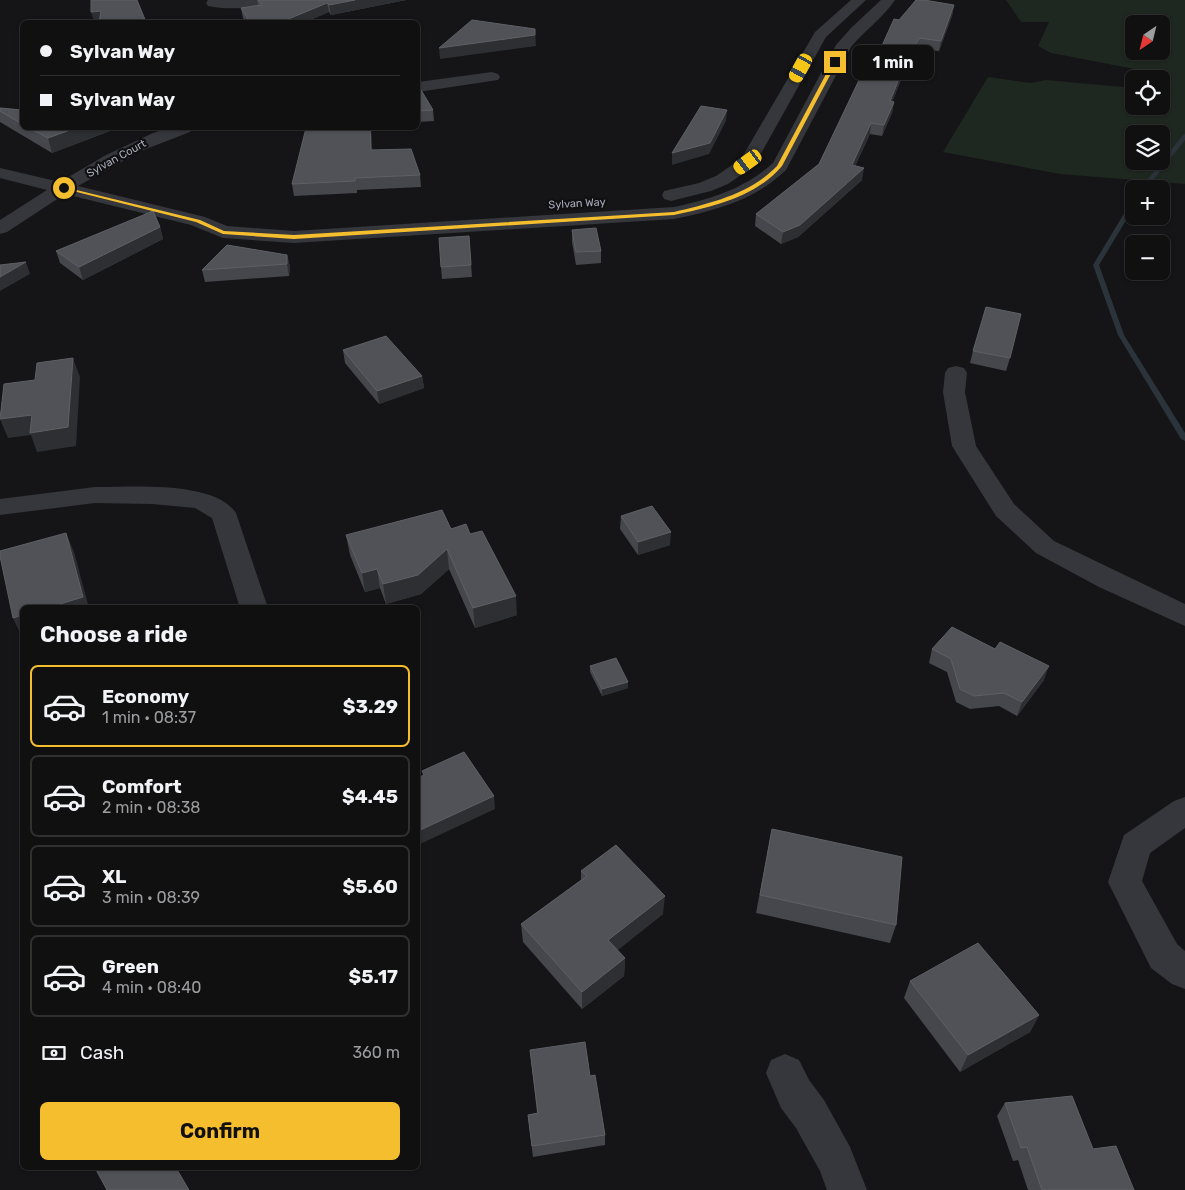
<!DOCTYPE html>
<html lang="en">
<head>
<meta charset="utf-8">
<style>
  :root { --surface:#101011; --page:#1e1e1f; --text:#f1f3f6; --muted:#9c9d9f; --line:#303031; --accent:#f5be2f }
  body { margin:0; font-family:Rubik,sans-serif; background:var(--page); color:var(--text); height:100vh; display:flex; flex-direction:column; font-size:19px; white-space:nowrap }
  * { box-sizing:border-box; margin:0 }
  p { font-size:16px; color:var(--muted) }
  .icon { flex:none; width:28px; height:28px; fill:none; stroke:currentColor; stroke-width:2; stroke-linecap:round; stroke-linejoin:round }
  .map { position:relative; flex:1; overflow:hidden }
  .sheet { position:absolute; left:20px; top:605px; width:400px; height:565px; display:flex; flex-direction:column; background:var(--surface); border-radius:8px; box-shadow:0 1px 4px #0004,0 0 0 1px var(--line) }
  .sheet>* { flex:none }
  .banner { position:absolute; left:20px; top:20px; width:400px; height:110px; border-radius:8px; box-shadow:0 1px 4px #0004,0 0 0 1px var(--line); display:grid; align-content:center; height:110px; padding:0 20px; background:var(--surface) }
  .needle { width:32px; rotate:215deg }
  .fabs { position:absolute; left:1125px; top:15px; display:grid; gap:10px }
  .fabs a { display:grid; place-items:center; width:45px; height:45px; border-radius:8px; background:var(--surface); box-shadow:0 1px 4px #0004,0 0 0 1px var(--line); font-size:25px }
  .end { position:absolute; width:22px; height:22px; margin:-11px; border:6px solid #f5be2f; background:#111; box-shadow:0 0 0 2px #111 }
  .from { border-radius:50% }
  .bubble { position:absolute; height:35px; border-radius:8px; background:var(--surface); box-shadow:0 1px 4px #0004,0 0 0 1px var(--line); font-size:16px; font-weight:700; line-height:35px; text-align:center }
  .car { position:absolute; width:15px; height:30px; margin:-15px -8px; border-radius:6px; box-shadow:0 0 4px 1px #0007; background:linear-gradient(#f5c518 24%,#345 0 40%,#f5c518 0 76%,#345 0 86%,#f5c518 0) }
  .banner b { display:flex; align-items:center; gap:18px; height:48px; font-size:19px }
  .banner b+b { border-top:1px solid var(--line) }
  .banner i { width:12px; height:12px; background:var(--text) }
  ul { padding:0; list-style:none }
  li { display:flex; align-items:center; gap:15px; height:82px; margin:0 10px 8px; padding:0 10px; border:2px solid var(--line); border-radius:8px }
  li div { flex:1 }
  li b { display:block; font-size:19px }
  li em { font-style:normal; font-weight:700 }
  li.current { border-color:var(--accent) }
  li>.icon { width:45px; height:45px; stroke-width:1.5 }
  h2 { padding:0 20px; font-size:22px; line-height:60px }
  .pay { display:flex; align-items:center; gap:12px; height:55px; padding:0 20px; font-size:19px }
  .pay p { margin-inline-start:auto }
  .cta { display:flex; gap:10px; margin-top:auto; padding:10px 20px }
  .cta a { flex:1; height:58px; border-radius:8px; background:var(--accent); color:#111; font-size:20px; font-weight:700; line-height:58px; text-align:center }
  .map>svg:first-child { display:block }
  .green { fill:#1f2721; fill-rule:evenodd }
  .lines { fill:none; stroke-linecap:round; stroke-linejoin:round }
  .stream { fill:#2b333b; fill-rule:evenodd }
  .minor { fill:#36373c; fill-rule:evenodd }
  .wall { fill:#46474c }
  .shaded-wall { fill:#2e2f32 }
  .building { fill:#515258; stroke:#5e6067 }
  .route { fill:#f5be2f }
  .labels { text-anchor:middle; stroke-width:4.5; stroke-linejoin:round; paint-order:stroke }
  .far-street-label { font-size:11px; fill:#a7abb8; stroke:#101012 }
</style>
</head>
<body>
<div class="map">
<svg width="1185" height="1190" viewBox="0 0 1185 1190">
  <rect width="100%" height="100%" fill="#151517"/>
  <!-- green -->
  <path class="green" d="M1006 0H1185V184L1060 174 943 152 988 77 1030 83 1046 80 1134 88V106H1161V90L1172 91 1161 74 1051 53 1038 46 1049 22H1021ZM1134 24H1161V51H1134ZM1134 134H1161V161H1134Z"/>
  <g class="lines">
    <!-- stream -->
    <g class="stream">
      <polygon points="1185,134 1185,140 1146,189 1140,189 1183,135"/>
      <polygon points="1134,200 1134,207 1099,265 1124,335 1185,433 1185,441 1181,439 1118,335 1093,265 1131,202"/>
    </g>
    <!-- minor -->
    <g class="minor">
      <path d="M208 0H283L281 3 276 4C254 7 230 11 208 6L206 3Z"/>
      <polygon points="851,0 866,0 826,37 754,166 728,184 711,191 671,201 664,199 662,195 664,191 699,183 716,176 741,159 815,32"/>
      <path d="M881 0H895C883 18 865 30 851 47L786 170C755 200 716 210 674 219L294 243 223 238 191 225 65 194 7 232 0 234V220L47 190 0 178V168L60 182 106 155 153 133 169 128H193L190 132 141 151 78 186 205 217 227 226 294 231 674 207C711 199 744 189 773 163L836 45 851 28Z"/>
      <polygon points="492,72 498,74 500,77 498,80 418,92 418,82"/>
      <polygon points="956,366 964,368 967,373 965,392 976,446 1014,504 1054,541 1185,604 1185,626 1099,587 1036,553 996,516 952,446 943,392 945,373 948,368"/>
      <path d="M95 487C130 487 215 480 236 513L268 608H240L212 518 195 508 152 504 95 503 0 515V499Z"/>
      <polygon points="1185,797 1185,828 1150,853 1142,881 1177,944 1185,951 1185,989 1172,984 1151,968 1108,882 1124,835 1174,801"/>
      <polygon points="785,1054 799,1060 809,1080 824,1100 850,1147 867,1190 827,1190 820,1171 796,1128 781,1108 766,1073 771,1060"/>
    </g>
  </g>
  <!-- wall -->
  <g class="wall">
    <polygon points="257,0 406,0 331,15 329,12 305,22 246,22 243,18 241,8 258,5"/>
    <polygon points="954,5 952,16 939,51 917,49 909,69 906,68 892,102 894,102 892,113 882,136 870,134 855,166 862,180 798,237 781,244 755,226 756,214 819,164 875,53 881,48 899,20"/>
    <polygon points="418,85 433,110 434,121 418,122"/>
    <polygon points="0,108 22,110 22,128 109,128 110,131 52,153 0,122"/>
    <polygon points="371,128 372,150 420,175 421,187 357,190 357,193 294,196 292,184"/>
    <polygon points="160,227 163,239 83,280 60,263 56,251"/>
    <polygon points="572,230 601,251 601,263 576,265 572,242"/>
    <polygon points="469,236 472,277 442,279 441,267"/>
    <polygon points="287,255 290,267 289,276 205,282 202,270"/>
    <polygon points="343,350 422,376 424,388 379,404 345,363"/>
    <polygon points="973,351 1010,358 1006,371 970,363"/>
    <polygon points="621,516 670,545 638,555 620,529"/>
    <polygon points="451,529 470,534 517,615 475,628 449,569 421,594 386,604 380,588 365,592 350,555 346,535"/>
    <polygon points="932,649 1044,680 1017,716 999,706 970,709 956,702 947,672 929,663"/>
    <polygon points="590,666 628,682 628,688 602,696 590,672"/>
    <polygon points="772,829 896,925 890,943 756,913"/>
    <polygon points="581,871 663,914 617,950 625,958 624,976 582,1009 523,942 521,924 581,880"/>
    <polygon points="910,981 1039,1015 1030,1032 960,1072 904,998"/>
    <polygon points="530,1050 590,1076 605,1135 605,1145 533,1157 528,1115 537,1113"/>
    <polygon points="1005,1103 1093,1149 1134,1190 1028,1190 1018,1160 1013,1161 997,1116"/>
  </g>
  <!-- shaded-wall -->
  <g class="shaded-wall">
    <polygon points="355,0 406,0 331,15 329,5"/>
    <polygon points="327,3 329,12 305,22 281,22"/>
    <polygon points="954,5 952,16 939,51 941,41"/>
    <polygon points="101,11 104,21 94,22 91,12"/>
    <polygon points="535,29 536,46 440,59 439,48"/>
    <polygon points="919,38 917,49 909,69 911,58"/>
    <polygon points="908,57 906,68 888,112 890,101"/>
    <polygon points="894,102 892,113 882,136 884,125"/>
    <polygon points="727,110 726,121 709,154 672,165 672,153"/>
    <polygon points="871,123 870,134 850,177 852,165"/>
    <polygon points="76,128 109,128 110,131 52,153 48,138"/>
    <polygon points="370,128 371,128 373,161 371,150"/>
    <polygon points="864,168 862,180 798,237 781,244 783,232"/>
    <polygon points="160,227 163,239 83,280 79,267"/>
    <polygon points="287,255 290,267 289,276 287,264"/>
    <polygon points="26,262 30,274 0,291 0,277"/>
    <polygon points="73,358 80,377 76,446 37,452 31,435 8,438 0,419 32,415"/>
    <polygon points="422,376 424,388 379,404 377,391"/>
    <polygon points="671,532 670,545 638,555 638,542"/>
    <polygon points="66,533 74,552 89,608 47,608"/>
    <polygon points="447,549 449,569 421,594 386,604 383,584"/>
    <polygon points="377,569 380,588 365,592 362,573"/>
    <polygon points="516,596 517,615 475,628 473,608"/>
    <polygon points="22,615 22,637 13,618"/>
    <polygon points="1049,666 1044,680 1017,716 1022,702"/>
    <polygon points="628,682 628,688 602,696 602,689"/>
    <polygon points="494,796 495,809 418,845 418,831"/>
    <polygon points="665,896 663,914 608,958 608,940"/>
    <polygon points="625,958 624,976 582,1009 582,992"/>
    <polygon points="1039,1015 1030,1032 960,1072 968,1055"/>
  </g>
  <!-- building -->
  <g class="building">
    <polygon points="91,0 137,0 146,22 99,22 101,11 91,12"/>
    <polygon points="258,0 355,0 329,5 327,3 281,22 250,22 241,8 262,5"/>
    <polygon points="916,0 924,0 954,5 941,41 919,38 911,58 908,57 890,101 894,102 884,125 871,123 852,165 864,168 800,225 783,232 756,214 819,164 872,53 875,53 878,48 881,48 894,19 899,20"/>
    <polygon points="472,20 535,29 535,35 439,48"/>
    <polygon points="171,21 173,22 160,22"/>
    <polygon points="418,85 433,110 418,111"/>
    <polygon points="701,106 727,110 710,143 672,153"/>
    <polygon points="0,108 22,110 22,124 0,111"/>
    <polygon points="29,128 76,128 48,138"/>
    <polygon points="306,128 370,128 371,150 411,149 420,175 355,178 355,181 292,184"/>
    <polygon points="153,211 160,227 79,267 56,251"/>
    <polygon points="596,228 601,251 576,252 572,230"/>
    <polygon points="469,236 471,265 441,267 439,238"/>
    <polygon points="227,245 287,255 287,264 202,270"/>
    <polygon points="26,262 0,277 0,265"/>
    <polygon points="986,307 1021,314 1010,358 973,351"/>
    <polygon points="386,336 422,376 377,391 343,350"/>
    <polygon points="73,358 68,427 30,433 32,415 0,419 4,384 35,380 37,363"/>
    <polygon points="652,506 671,532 638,542 621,516"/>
    <polygon points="442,510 451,529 466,524 470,534 482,531 516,596 473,608 447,549 418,575 383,584 377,569 362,573 346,535"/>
    <polygon points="66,533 83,597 47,608 22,608 22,615 13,618 0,556 0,551"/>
    <polygon points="952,627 995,649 1000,642 1049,666 1022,702 1004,693 974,696 960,689 951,659 932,649"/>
    <polygon points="616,658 628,682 602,689 590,666"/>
    <polygon points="464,752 494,796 418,831 418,778 424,775 422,771"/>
    <polygon points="772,829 902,857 896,925 760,895"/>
    <polygon points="616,845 665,896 608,940 625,958 582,992 521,924 587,876 581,871"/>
    <polygon points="978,943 1039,1015 968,1055 910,981"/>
    <polygon points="585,1042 590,1076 595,1075 605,1135 532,1146 528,1115 538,1113 530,1050"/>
    <polygon points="1072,1096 1093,1149 1116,1146 1134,1190 1042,1190 1027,1147 1021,1148 1005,1103"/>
    <polygon points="95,1168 176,1168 189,1190 107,1190"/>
  </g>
  <!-- route -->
  <path class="route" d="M833 61 837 62 782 166C756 197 712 207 674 215L294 239 223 234 196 222 61 188 64 187 200 220 224 231 294 235 674 212C711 203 750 194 777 166Z"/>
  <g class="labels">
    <!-- far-street labels -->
    <g class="far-street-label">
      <text transform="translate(116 158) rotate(-29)" y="4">Sylvan Court</text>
      <text transform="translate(577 203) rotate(-3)" y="4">Sylvan Way</text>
    </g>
  </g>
</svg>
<div class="fabs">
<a><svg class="needle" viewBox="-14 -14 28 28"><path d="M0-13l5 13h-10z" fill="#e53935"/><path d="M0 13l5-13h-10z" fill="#9c9d9f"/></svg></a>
<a><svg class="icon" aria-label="locate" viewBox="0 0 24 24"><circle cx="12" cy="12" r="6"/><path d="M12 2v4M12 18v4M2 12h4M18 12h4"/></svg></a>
<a><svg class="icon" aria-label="layers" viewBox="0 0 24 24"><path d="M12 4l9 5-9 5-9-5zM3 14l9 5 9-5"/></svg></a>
<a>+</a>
<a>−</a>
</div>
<i class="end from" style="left:64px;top:188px"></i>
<i class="end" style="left:835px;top:62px"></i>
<div class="bubble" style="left:852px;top:45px;width:82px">1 min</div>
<i class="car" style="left:801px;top:68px;rotate:209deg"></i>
<i class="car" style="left:748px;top:162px;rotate:234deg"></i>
<div class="banner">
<b><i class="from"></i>Sylvan Way</b>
<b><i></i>Sylvan Way</b>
</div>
<section class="sheet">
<h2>Choose a ride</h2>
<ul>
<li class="current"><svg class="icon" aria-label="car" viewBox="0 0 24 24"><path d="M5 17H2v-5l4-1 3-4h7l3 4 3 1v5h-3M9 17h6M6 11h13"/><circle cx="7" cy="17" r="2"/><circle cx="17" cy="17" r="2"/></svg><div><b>Economy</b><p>1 min · 08:37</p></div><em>$3.29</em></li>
<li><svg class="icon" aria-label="car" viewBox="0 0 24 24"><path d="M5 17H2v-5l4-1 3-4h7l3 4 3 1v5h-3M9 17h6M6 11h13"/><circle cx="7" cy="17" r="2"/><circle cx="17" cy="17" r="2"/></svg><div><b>Comfort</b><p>2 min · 08:38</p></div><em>$4.45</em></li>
<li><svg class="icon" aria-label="car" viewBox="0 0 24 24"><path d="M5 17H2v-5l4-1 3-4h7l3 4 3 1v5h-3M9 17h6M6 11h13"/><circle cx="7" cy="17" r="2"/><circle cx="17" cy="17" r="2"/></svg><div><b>XL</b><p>3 min · 08:39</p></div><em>$5.60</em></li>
<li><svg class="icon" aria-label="car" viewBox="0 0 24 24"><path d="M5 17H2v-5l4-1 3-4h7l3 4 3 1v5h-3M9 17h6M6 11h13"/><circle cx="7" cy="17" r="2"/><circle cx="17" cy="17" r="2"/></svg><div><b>Green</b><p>4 min · 08:40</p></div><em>$5.17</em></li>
</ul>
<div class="pay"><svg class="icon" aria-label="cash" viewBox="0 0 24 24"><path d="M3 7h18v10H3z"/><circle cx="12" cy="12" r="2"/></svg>Cash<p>360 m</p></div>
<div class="cta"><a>Confirm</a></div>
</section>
</div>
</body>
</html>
